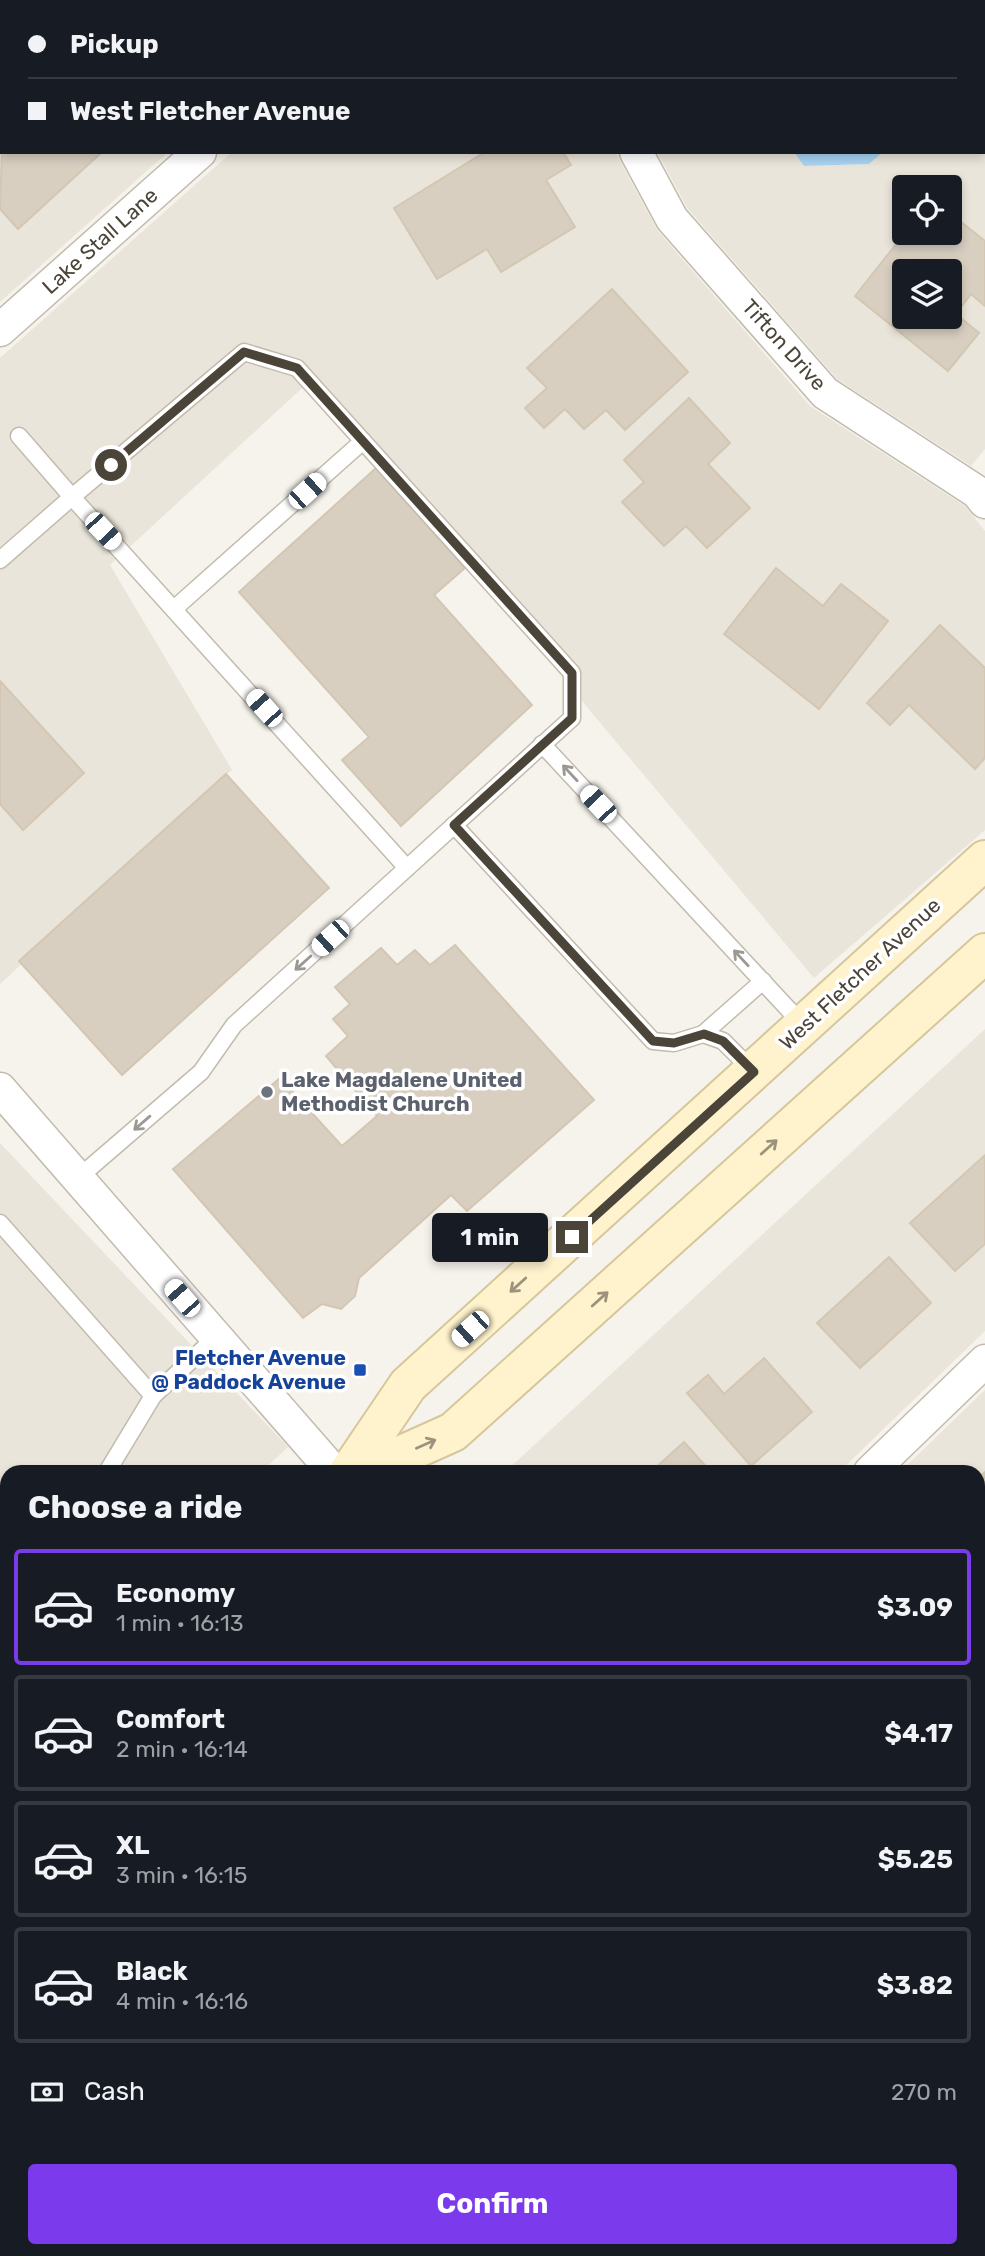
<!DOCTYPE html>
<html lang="en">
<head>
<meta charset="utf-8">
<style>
  :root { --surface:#171b24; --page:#20242c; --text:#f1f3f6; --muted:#9ea1a6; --line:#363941; --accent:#7c3aed }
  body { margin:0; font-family:Rubik,sans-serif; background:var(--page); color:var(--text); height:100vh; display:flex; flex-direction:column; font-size:26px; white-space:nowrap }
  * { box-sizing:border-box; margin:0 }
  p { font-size:23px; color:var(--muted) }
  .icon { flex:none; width:38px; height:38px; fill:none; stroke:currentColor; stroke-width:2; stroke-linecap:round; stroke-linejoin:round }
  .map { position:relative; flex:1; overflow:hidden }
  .drawer { position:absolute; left:0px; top:1465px; width:985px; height:793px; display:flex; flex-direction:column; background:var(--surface); border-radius:21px 21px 0 0; box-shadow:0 4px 10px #0003 }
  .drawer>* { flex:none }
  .banner { position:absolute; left:0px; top:0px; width:985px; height:154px; box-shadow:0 4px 10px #0003; display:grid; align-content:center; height:154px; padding:0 28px; background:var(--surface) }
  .tools { position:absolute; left:892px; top:175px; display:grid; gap:14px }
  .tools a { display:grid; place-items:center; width:70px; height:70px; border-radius:7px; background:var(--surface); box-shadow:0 4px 10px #0003; font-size:35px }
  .end { position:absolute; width:32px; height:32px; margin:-16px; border:9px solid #4b4439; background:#fff; box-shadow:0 0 0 4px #fff }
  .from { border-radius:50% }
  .bubble { position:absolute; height:49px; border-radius:7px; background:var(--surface); box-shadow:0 4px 10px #0003; font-size:23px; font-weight:700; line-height:49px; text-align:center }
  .car { position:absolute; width:21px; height:42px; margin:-21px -10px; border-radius:9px; box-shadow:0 0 5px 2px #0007; background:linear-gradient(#fff 24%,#345 0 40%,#fff 0 76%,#345 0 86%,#fff 0) }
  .banner b { display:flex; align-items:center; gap:24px; height:66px; font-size:26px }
  .banner b+b { border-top:2px solid var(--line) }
  .banner i { width:18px; height:18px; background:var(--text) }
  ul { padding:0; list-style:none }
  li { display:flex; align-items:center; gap:21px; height:116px; margin:0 14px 10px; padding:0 14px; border:4px solid var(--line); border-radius:7px }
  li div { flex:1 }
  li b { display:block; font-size:26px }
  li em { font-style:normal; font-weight:700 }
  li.active { border-color:var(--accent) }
  li>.icon { width:63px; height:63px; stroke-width:1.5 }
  h2 { padding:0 28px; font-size:32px; line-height:84px }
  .pay { display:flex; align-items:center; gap:18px; height:77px; padding:0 28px; font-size:26px }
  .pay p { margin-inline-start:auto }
  .button { display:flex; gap:14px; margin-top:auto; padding:14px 28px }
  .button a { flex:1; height:80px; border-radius:7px; background:var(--accent); color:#fff; font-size:28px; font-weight:700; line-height:80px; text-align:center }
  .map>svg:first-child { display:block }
  .residential { fill:#eae5da; fill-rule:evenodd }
  .water { fill:#a9d4f2 }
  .building { fill:#d8cfc1; stroke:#d3c7b4; stroke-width:2; fill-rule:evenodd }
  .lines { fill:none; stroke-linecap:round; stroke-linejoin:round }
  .lane-casing { stroke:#c2bbae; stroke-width:19 }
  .street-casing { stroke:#c2bbae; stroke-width:35 }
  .secondary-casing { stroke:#d6c79b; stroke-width:42 }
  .lane { stroke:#fff; stroke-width:16 }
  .street { stroke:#fff; stroke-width:32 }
  .secondary { stroke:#fff3cd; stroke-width:38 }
  .oneway { stroke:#9c9892 }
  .oneway2 { stroke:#9c937c }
  .route { stroke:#4b4439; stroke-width:9 }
  .worship-dot { fill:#6b7280; stroke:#fff; stroke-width:2.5 }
  .transit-dot { fill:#1a4fb4; stroke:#fff; stroke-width:2.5 }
  .labels { text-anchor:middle; stroke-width:7; stroke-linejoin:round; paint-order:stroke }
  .street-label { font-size:21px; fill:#4b4439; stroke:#fff }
  .worship-label { font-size:21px; font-weight:bold; fill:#5b616d; stroke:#fff; text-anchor:start }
  .transit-label { font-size:21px; font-weight:bold; fill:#164399; stroke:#fff; text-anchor:end }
</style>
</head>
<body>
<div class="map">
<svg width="985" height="2256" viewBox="0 0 985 2256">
  <rect width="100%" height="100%" fill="#f6f3ec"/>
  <!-- residential -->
  <g class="residential">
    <polygon points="0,0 530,0 531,2 2,2 2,152 168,152 0,302"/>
    <path d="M941 0H985V449L971 466 837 379 688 209 657 152H794L804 166 869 164 883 152H984V2ZM905 187H950V233H905ZM905 271H950V317H905Z"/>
    <polygon points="232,152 615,152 658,231 810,406 965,506 985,531 985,830 814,978 312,379 110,565 232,770 0,984 0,358"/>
    <polygon points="985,1029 985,1331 839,1472 505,1472"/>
    <polygon points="0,1143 288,1447 261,1472 7,1472 7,1675 0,1670"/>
    <polygon points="985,1390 985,2256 0,2256 0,1934 7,1928 7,2250 978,2250 978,1472 900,1472"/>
  </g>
  <!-- water -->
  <g class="water">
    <rect x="654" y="0" width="287" height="2"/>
    <polygon points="794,152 883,152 869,164 804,166"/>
  </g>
  <!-- building -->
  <g class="building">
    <polygon points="119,0 209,0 210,2 117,2"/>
    <polygon points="2,146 2,152 102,152 18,229 0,209"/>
    <polygon points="485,152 563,152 571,165 546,180 575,227 501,272 487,249 437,279 394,208"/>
    <path d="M956 218 985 241V306L971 294 956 314 979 333 948 371 855 296 905 233H934L940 238 944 233H950V225ZM905 271H950V317H905Z"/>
    <polygon points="612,289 688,372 625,430 606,410 584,429 565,409 544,428 525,408 547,388 527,368"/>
    <polygon points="689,398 730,443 708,464 750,508 707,548 686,526 664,546 622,502 644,482 624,460"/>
    <polygon points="376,468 465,568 434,595 532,705 401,826 342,760 369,737 239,592"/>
    <polygon points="776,568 823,606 841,584 888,621 819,709 724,634"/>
    <polygon points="940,625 985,668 985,758 975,769 909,705 890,725 867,703"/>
    <polygon points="0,681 84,773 23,830 0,804"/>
    <polygon points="226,774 329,888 122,1075 19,961"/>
    <polygon points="455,945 594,1100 467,1211 451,1195 359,1278 355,1296 341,1309 322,1304 303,1318 173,1169 280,1078 342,1146 377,1116 326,1056 348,1036 333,1019 350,1004 335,987 381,948 397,965 415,950 430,965"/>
    <polygon points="985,1155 985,1244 955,1271 910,1223"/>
    <polygon points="889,1257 931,1303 860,1368 817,1323"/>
    <polygon points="764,1358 812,1412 751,1466 687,1393 708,1375 724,1394"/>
    <polygon points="684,1442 711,1472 651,1472"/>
    <polygon points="985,1472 985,1582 978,1588 978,1478"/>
    <polygon points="985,1765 985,1835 978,1826 978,1770"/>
    <polygon points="978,2023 985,2043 985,2078 978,2081"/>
    <polygon points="297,2250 359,2250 355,2256 304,2256"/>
  </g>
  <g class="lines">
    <defs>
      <g id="lane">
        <polyline points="0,560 72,497 407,868 572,718 572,673 297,368 244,352 72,497 19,436"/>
        <polyline points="175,608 363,441"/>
        <polyline points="542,744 804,1026"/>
        <polyline points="454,825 653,1041 674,1043 703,1034 723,1041 754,1072"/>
        <polyline points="703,1034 763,981"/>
        <polyline points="78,1178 201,1072 234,1025 407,868"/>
        <polyline points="0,1223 153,1396"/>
        <polyline points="107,1472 153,1396 216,1337"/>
        <polyline points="0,1637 7,1630"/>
      </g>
      <g id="street">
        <polyline points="552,0 553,2"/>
        <polyline points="636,152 672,219 825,393 977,492 985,502"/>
        <polyline points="0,330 200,152"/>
        <polyline points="0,1089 334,1472"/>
        <polyline points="870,1472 985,1361"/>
        <polyline points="0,1910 7,1918"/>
        <polyline points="0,1973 7,1981"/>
        <polyline points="978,2203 985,2206"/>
        <polyline points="978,2247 985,2250"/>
        <polyline points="668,2250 680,2256"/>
        <polyline points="821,2256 823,2250"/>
      </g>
      <g id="secondary">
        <polyline points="349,1472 408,1385 985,860"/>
        <polyline points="364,1472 453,1432 985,953"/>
        <polyline points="0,1798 7,1792"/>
      </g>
    </defs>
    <!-- lane casing -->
    <use href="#lane" class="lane-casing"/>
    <!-- street casing -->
    <use href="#street" class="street-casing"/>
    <!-- secondary casing -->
    <use href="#secondary" class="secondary-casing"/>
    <!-- lane -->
    <use href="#lane" class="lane"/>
    <!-- street -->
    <use href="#street" class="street"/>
    <!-- secondary -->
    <use href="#secondary" class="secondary"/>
  </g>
  <!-- one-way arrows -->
  <defs><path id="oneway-shaft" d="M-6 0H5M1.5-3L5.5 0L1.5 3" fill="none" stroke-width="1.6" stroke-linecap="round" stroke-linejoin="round" transform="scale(1.75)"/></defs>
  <g class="oneway">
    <use href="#oneway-shaft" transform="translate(570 773) rotate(-133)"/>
    <use href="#oneway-shaft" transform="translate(741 958) rotate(-133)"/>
    <use href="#oneway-shaft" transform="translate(303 963) rotate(138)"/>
    <use href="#oneway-shaft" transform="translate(142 1123) rotate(139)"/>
  </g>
  <g class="oneway2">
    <use href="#oneway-shaft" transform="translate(769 1147) rotate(-42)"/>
    <use href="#oneway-shaft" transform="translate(518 1285) rotate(138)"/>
    <use href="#oneway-shaft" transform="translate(600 1299) rotate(-42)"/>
    <use href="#oneway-shaft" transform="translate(426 1444) rotate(-24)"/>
  </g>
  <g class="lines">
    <!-- route -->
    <polyline class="route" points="111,465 244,352 297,368 572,673 572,718 454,825 653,1041 674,1043 704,1034 723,1041 754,1072 572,1237"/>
  </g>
  <!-- markers -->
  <circle class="worship-dot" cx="267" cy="1092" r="7"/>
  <rect class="transit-dot" x="353" y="1363" width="14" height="14" rx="3.5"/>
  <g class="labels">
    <!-- street labels -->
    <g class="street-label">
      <text transform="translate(100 241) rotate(-42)" y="7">Lake Stall Lane</text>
      <text transform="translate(784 345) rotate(48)" y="7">Tifton Drive</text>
      <text transform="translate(860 974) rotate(-43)" y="7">West Fletcher Avenue</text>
    </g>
    <!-- worship labels -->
    <g class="worship-label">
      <text x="281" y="1087">Lake Magdalene United<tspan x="281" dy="24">Methodist Church</tspan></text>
    </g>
    <!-- transit labels -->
    <g class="transit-label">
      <text x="346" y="1365">Fletcher Avenue<tspan x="346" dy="24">@ Paddock Avenue</tspan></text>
    </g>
  </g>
</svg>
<div class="tools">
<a><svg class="icon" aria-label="locate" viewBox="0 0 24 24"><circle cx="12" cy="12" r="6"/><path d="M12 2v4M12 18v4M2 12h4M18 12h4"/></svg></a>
<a><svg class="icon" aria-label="layers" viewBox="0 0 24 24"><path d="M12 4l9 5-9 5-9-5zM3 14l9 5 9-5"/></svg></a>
</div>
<i class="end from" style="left:111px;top:465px"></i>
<i class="end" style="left:572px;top:1237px"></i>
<div class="bubble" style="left:432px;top:1213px;width:116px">1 min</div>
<i class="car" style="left:307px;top:491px;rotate:48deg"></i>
<i class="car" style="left:103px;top:531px;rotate:137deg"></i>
<i class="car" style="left:264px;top:708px;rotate:318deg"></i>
<i class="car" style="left:598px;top:804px;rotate:317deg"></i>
<i class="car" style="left:330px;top:938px;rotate:228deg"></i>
<i class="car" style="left:182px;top:1298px;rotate:319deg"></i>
<i class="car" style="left:470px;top:1329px;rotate:228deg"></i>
<div class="banner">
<b><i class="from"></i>Pickup</b>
<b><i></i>West Fletcher Avenue</b>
</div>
<section class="drawer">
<h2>Choose a ride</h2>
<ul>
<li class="active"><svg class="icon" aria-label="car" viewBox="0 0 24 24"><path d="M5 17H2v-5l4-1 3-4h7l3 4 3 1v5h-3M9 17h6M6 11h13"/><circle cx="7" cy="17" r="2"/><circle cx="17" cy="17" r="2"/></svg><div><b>Economy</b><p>1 min · 16:13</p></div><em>$3.09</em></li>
<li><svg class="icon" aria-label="car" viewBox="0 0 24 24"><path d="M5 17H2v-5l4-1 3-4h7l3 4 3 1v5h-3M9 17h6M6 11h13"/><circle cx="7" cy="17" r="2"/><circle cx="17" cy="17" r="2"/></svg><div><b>Comfort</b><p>2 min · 16:14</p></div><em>$4.17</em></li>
<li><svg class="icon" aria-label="car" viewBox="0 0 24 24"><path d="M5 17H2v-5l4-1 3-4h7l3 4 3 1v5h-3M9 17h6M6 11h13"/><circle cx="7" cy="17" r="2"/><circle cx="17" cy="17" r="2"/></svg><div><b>XL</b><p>3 min · 16:15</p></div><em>$5.25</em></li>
<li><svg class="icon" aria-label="car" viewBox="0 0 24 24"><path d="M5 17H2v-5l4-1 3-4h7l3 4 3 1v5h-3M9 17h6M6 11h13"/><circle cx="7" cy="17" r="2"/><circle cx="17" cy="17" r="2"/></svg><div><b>Black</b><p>4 min · 16:16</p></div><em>$3.82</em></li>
</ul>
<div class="pay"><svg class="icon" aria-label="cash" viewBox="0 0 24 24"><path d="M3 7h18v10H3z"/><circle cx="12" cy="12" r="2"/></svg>Cash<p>270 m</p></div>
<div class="button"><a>Confirm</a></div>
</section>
</div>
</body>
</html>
